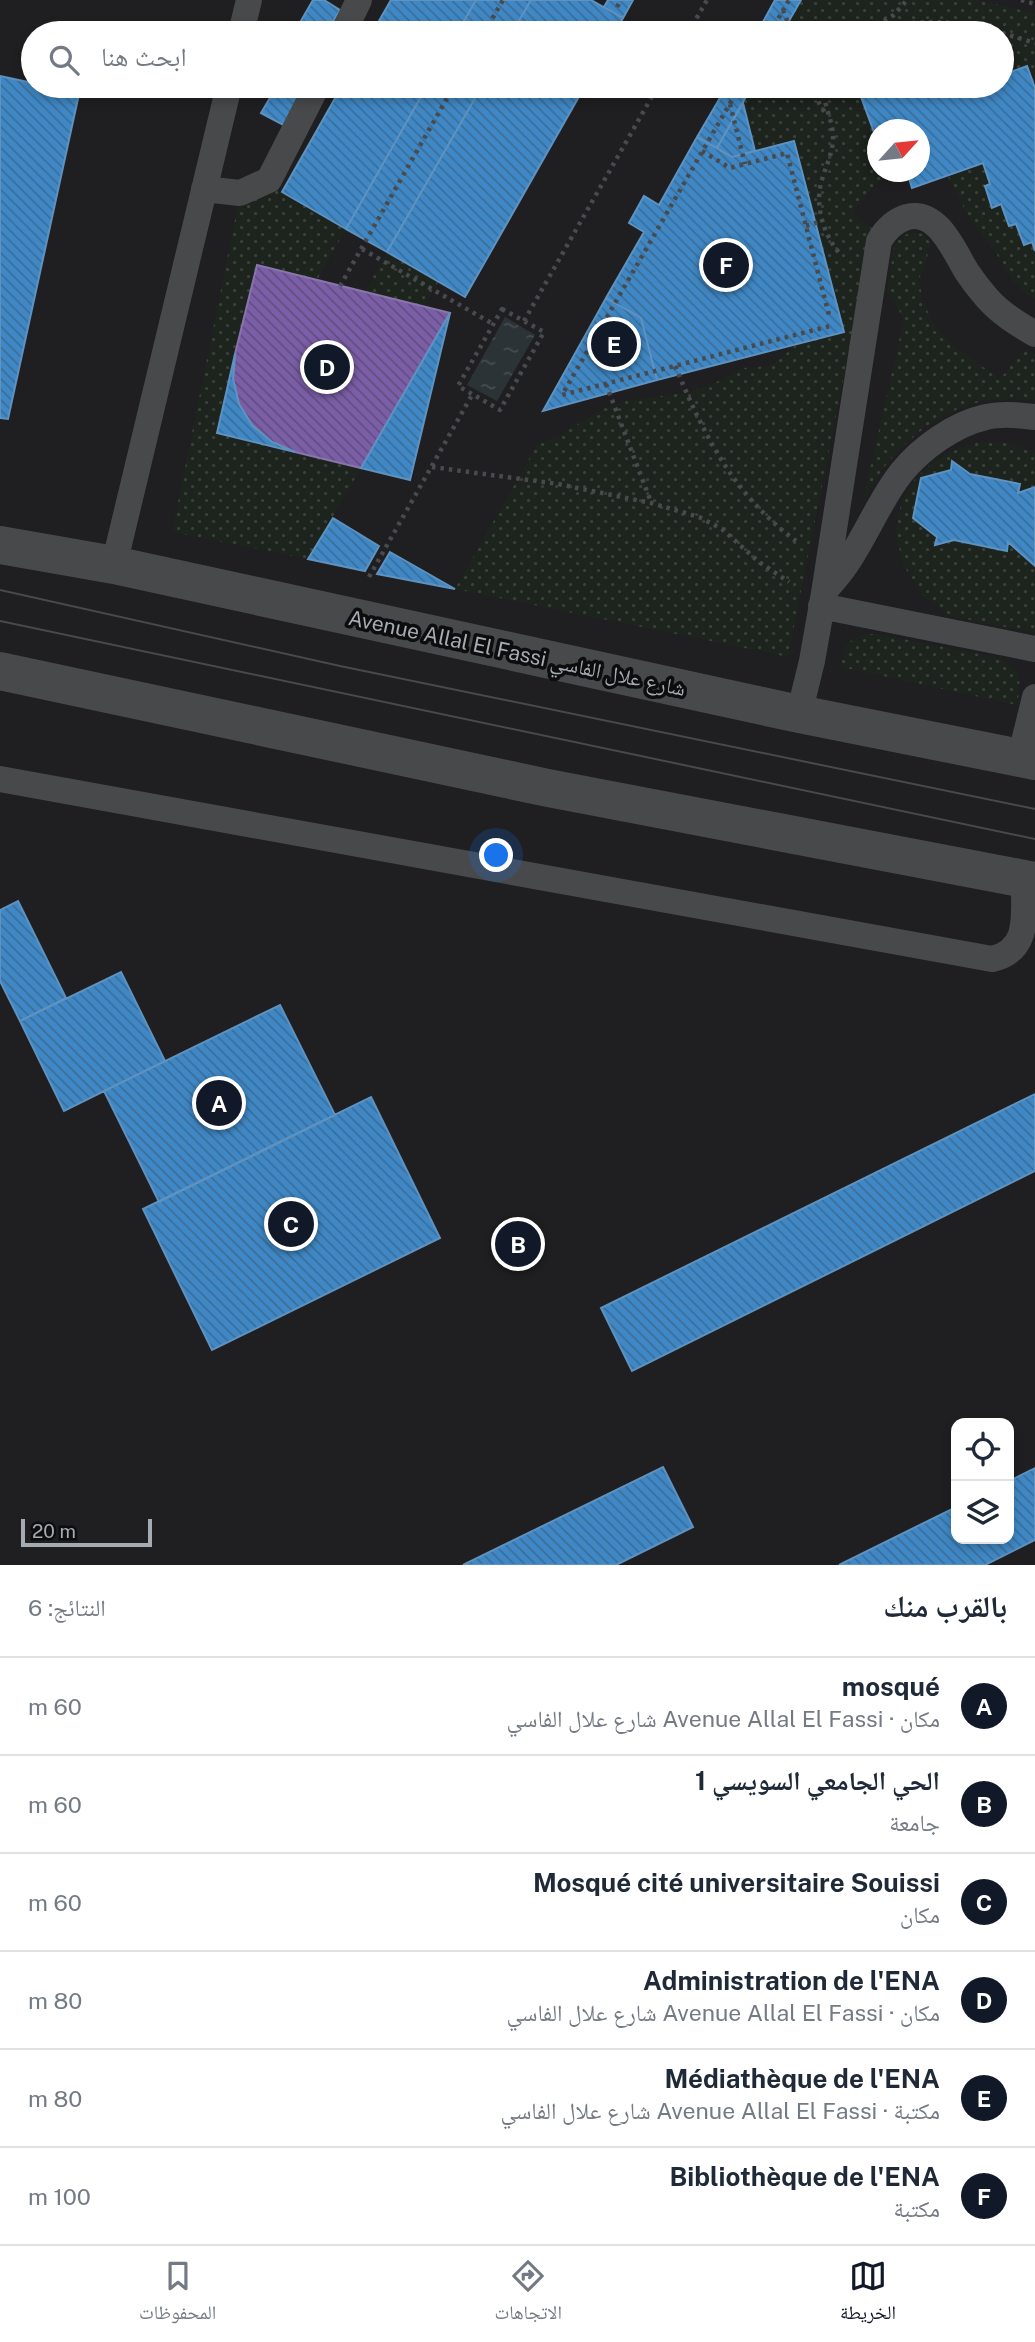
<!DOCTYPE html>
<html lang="ar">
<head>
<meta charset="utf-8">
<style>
  :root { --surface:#fff; --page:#f6f6f7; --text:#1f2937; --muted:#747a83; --line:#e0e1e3; --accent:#111827 }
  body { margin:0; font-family:"Public Sans","Noto Naskh Arabic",sans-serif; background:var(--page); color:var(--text); direction:rtl }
  .controls { position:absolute; right:21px; bottom:21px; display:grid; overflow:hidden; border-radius:14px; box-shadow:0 4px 10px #0003 }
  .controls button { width:63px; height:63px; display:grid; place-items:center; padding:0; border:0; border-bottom:2px solid var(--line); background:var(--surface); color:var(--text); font:35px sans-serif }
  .compass { position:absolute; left:867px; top:119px; width:63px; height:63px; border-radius:50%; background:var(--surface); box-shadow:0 4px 10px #0003; rotate:63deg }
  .scale { position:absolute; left:21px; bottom:18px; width:131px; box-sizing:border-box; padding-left:7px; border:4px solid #a5abb3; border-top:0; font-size:19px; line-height:24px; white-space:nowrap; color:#a5abb3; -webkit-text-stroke:5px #0d0d0e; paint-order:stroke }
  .you { position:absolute; left:497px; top:856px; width:24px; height:24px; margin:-18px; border:5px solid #fff; border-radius:50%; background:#1a73e8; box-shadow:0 0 0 10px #1a73e833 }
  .badge { display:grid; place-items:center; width:46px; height:46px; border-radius:50%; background:var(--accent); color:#fff; font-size:23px; font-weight:700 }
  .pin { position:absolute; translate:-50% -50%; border:4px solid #fff; box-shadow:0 2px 7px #0006 }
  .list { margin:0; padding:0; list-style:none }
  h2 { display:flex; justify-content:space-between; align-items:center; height:91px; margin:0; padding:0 28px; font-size:30px }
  h2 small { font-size:23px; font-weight:400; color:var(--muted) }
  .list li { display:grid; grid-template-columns:46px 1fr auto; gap:21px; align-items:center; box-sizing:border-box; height:98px; padding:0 28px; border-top:2px solid var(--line) }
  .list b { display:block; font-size:26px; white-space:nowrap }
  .list p { margin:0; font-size:23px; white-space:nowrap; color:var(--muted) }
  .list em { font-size:23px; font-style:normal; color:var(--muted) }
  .icon { flex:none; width:38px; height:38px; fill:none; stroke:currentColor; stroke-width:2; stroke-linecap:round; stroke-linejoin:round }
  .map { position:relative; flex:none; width:1035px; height:1565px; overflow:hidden; direction:ltr }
  .search { position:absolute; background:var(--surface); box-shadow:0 4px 10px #0003; left:21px; right:21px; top:21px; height:77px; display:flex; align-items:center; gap:18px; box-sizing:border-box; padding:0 24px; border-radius:38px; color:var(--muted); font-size:26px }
  .sheet { height:679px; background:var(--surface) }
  nav { display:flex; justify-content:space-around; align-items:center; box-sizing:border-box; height:98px; border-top:2px solid var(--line); background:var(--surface); font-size:19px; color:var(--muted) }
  nav a { display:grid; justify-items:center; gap:4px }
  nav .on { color:var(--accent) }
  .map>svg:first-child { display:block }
</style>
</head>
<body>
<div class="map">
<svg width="1035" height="1565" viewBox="0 0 1035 1565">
  <defs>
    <pattern id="grass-dots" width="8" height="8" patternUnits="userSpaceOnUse" patternTransform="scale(1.75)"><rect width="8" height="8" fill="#1d231d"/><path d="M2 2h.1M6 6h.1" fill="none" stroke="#3b403b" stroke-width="1.8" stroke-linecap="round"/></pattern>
    <pattern id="water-ripples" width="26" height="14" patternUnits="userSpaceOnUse" patternTransform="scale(1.75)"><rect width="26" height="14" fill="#2b3337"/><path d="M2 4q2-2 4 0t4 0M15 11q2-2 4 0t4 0" fill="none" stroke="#474e52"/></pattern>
    <pattern id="offices-back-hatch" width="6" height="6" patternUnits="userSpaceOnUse" patternTransform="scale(1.75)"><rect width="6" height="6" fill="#7b5ea7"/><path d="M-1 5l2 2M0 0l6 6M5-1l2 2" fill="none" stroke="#614f7f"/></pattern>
    <pattern id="schools-back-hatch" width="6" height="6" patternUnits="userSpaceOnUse" patternTransform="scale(1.75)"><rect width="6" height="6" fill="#3f88c5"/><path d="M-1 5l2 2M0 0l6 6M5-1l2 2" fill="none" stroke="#3b6e9a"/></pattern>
  </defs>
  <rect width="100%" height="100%" fill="#121213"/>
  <!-- built -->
  <path fill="#1f1f21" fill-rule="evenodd" d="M0,0h1035v1565h-1035zM33,33h969v53h-969zM878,130h42v42h-42zM956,1423h53v116h-53z"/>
  <!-- grass -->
  <path fill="url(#grass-dots)" d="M801,0h176l58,13v75l-30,-14 -3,-8v-33h-220z
    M752,86h106l19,57 1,29h18l-22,14 -22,27 21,16 -85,428 -333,-68 82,-144 21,-9 47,-28 20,-7 65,-9 21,-7 32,-17 26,-2 11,-7 16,-14 48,-13 -50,-191 -39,10 -12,-48z
    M983,163l7,21 -5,3 7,20 9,-3 8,21 7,-1 7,21 9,-3 3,9v48l-10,-6 -14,-14 -15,-26 -27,-35 -22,-43z
    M276,190l70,39 -29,51 -82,74 -18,78 144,36 -53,91 -136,-27 66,-327z
    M914,233l8,1 9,9 -6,21 -6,15 4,23 12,24 17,19 48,34 25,-31 10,7v46c-60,-9 -104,14 -144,58 -11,12 -19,28 -28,41l41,-181 -17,-29 7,-43 4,-7 9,-6z
    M387,252l51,30 -13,24 -60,-14z
    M979,442h24l32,10v35l-17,6 2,-9 -50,-10 -18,-13 -2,9 -29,8 -8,40 24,19 -1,7 18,-4 52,11 2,-9 27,24v67l-84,-17 -27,-19 -20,-31 -9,-33 7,-34 13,-20 19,-18 26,-13z
    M865,634h12l122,24c24,11 22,24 18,47l-176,-38c3,-20 4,-26 24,-33z"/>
  <!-- water -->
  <path fill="url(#water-ripples)" d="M505,317l30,18 -38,66 -30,-16z"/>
  <!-- offices -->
  <path fill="url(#offices-back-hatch)" stroke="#8875ab" stroke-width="2" d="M257,265l193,48 -89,155 -66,-16 -23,-10 -20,-17 -13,-21 -6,-25 2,-25z"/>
  <!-- schools -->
  <path fill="url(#schools-back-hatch)" stroke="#5e92c0" stroke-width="2" d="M313,0h11l16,10 -14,23h-32z
    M391,0h85l-19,33h-85z
    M476,0h55l-19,33h-55z
    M531,0h60l32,18 -9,15h-102z
    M608,0h25l-10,18 -19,-11z
    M775,0h26l-19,33h-25z
    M1002,66l3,8 22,-8 8,22v163l-3,-9 -8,3 -8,-21 -7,2 -8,-22 -9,4 -7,-22 5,-2 -7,-21 -71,25 -5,-16h13v-42h-42v13l-21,-57h145z
    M0,76l33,7v3h10l36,8 -71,325 -8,-1z
    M277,86h34l-24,41 -26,-14z
    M342,86h85l-81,143 -64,-37z
    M427,86h55l-95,166 -41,-23z
    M482,86h103l-120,211 -78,-45z
    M727,86h25l-35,62 -20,-11z
    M743,103l12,48 -23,6 -15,-9z
    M697,137l35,20 62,-16 50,191 -187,48 -16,-62 -35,-20 38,-66 -15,-9 15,-27 15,9z
    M606,298l35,20 16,62 -114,31z
    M450,313l-40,167 -49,-12z
    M235,354l-2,25 6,25 13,21 20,17 23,10 -78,-19z
    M952,461l18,13 50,10 -2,9 17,-6v79l-27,-24 -1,9 -53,-11 -19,5 2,-8 -24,-19 8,-40 30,-8z
    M333,518l46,28 -14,25 -57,-12z
    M390,552l65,37 -78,-15z
    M18,901l48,97 -46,23 -20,-40v-71z
    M121,972l44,89 -101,50 -44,-90z
    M280,1005l55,110 -176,87 -55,-111z
    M1035,1094v77l-403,200 -31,-63z
    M371,1097l69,141 -228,112 -69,-141z
    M663,1467l30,60 -77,38h-153z
    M1035,1468v72l-50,25h-146l117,-58v32h53v-58z"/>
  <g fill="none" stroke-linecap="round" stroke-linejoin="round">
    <!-- path -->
    <path stroke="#484a4d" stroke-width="4.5" stroke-dasharray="3.5 5" stroke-linecap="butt" d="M1021,0l14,4
      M617,7l4,-7
      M783,10l9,23
      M869,29l25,-14 13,-15
      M484,33l19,-33
      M688,33l19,-33
      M770,33l19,-33
      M862,33c46,-14 94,-15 139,0
      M1002,33l33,10
      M740,86l-178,309 268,-69
      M811,86l10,21 6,8
      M824,86c-2,18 10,35 9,54 -1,15 -8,28 -12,43 -6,25 3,53 20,72
      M730,104l15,60
      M702,151l28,17 57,-15 42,162
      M806,226l16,-5
      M362,249l131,75
      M340,286l114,-200
      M502,309l42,23 -44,78 -42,-24z
      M524,321l134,-235
      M675,366c30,71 58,128 121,175
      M606,384l45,118
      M432,467l126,17 93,19 48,14 23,12 37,33 30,20
      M369,577l103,-182"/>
    <!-- service -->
    <path stroke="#47494b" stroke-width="26" d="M241,33l8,-33
      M343,33l16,-33
      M204,189l36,4 29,-13 48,-94
      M114,565l115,-479
      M825,591c6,-8 14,-16 20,-25 21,-30 34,-65 56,-93 21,-26 54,-49 85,-56 16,-4 34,-2 49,0
      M821,606l214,43
      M799,714l13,-53 12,-68 55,-352c7,-12 15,-20 28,-24 31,-8 47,34 60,55 6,9 13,18 20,26 13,15 31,26 48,36
      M1020,758l15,-61
      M0,779l992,180c40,-9 31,-47 32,-80"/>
    <!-- tertiary -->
    <path stroke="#47494b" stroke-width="38" d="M0,545l114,20 685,149 236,47
      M0,671l548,117 487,93"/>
    <!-- tram -->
    <path stroke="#48494b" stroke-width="2" d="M0,590l340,76 695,143
      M0,621l1035,218"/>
  </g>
  <g text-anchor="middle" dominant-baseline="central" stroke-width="7" stroke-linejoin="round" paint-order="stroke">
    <!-- street labels -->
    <g font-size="21" fill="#a5abb3" stroke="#0d0d0e">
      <text transform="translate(517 653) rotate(12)">Avenue Allal El Fassi شارع علال الفاسي</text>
    </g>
  </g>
</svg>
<div class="controls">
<button><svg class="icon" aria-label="locate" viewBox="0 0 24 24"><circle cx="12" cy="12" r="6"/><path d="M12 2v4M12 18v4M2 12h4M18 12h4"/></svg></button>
<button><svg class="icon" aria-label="layers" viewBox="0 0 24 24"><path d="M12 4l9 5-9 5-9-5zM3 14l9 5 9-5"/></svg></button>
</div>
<svg class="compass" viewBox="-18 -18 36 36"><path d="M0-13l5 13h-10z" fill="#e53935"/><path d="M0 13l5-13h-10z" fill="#747a83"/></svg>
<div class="scale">20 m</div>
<div class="you"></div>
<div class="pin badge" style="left:219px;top:1103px">A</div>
<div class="pin badge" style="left:518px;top:1244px">B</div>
<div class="pin badge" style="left:291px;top:1224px">C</div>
<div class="pin badge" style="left:327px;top:367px">D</div>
<div class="pin badge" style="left:614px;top:344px">E</div>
<div class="pin badge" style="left:726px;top:265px">F</div>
<div class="search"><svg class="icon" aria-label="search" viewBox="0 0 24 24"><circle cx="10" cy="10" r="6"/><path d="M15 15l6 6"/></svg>ابحث هنا</div>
</div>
<section class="sheet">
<h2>بالقرب منك<small>النتائج: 6</small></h2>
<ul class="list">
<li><span class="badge">A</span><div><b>mosqué</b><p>مكان · Avenue Allal El Fassi شارع علال الفاسي</p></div><em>60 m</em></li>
<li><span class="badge">B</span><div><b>الحي الجامعي السويسي 1</b><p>جامعة</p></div><em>60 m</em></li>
<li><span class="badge">C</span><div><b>Mosqué cité universitaire Souissi</b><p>مكان</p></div><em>60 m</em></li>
<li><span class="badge">D</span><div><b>Administration de l'ENA</b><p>مكان · Avenue Allal El Fassi شارع علال الفاسي</p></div><em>80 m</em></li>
<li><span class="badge">E</span><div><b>Médiathèque de l'ENA</b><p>مكتبة · Avenue Allal El Fassi شارع علال الفاسي</p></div><em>80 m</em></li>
<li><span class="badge">F</span><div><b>Bibliothèque de l'ENA</b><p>مكتبة</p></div><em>100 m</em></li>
</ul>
</section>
<nav>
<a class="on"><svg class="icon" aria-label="map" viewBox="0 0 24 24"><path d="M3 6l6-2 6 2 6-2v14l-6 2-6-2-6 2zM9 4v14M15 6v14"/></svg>الخريطة</a>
<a><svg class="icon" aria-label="directions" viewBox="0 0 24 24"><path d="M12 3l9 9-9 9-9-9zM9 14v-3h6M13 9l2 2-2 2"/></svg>الاتجاهات</a>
<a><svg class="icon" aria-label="saved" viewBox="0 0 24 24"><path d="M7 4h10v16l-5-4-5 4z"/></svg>المحفوظات</a>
</nav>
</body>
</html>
